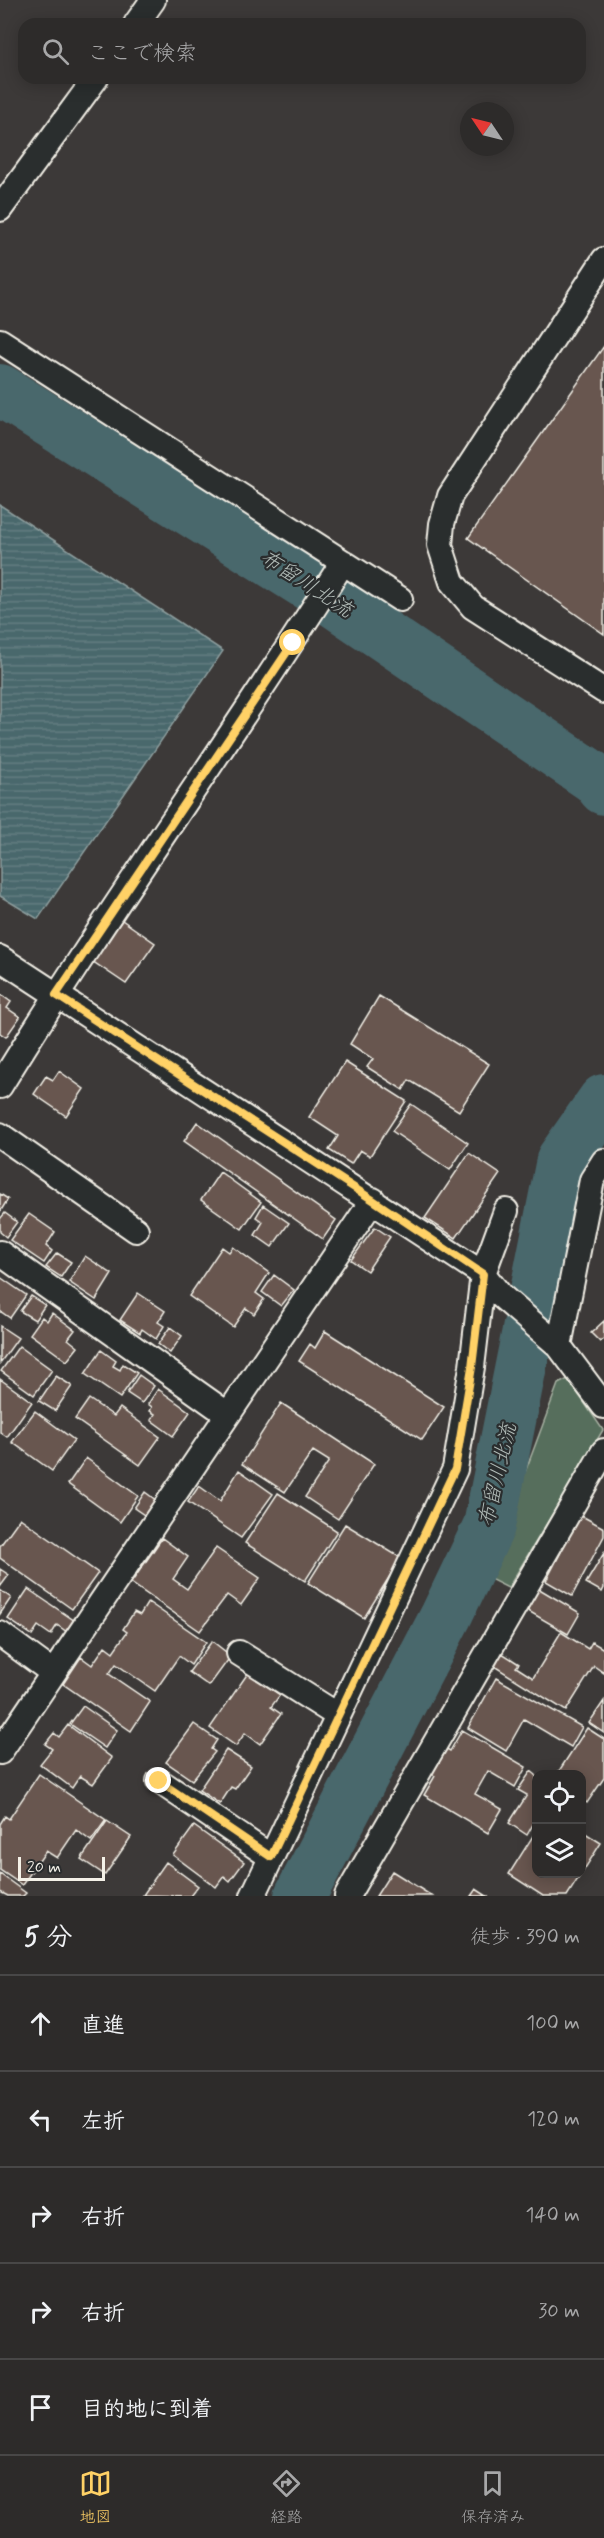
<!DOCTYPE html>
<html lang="ja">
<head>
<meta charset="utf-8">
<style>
  :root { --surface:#2d2b2a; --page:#353332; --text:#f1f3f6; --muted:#a7a7a8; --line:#484747; --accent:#ffd166 }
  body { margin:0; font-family:Mynerve,"Klee One",sans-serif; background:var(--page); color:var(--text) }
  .controls { position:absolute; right:18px; bottom:18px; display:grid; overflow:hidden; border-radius:12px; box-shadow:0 3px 15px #0003 }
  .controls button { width:54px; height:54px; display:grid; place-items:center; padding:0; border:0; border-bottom:2px solid var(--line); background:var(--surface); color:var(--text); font:30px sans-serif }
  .compass { position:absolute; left:460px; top:102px; width:54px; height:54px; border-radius:50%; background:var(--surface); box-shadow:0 3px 15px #0003; rotate:305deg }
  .scale { position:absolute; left:18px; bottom:15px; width:87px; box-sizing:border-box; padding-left:6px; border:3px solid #f4f1e8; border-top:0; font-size:16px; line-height:21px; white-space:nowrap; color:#f4f1e8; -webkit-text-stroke:4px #2a2d2e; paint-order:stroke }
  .stop { position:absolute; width:18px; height:18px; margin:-14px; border:4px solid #ffd166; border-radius:50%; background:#fff }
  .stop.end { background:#ffd166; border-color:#fff; box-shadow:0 2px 6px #0008 }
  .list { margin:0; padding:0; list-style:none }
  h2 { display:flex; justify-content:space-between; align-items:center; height:78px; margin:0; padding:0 24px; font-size:26px }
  h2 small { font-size:20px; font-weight:400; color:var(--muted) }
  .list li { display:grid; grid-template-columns:39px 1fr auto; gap:18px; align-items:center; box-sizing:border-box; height:96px; padding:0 24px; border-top:2px solid var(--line) }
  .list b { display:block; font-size:22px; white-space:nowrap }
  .list em { font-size:20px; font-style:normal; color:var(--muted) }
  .icon { flex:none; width:33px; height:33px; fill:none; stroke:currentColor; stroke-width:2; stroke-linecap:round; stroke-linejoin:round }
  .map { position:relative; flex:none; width:604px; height:1896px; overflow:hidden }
  .search { position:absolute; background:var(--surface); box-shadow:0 3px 15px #0003; left:18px; right:18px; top:18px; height:66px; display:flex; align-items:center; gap:15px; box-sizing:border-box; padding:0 21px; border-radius:18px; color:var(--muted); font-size:22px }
  .sheet { height:558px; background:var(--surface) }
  nav { display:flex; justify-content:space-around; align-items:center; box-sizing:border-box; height:84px; border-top:2px solid var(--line); background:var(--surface); font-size:16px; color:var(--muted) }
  nav a { display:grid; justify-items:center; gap:3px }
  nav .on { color:var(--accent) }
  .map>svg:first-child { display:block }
</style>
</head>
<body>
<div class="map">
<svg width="604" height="1896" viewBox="0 0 604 1896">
  <defs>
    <pattern id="water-rules" width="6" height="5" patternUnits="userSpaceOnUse" patternTransform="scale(1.5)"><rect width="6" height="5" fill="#49676c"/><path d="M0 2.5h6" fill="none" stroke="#647d81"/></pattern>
  </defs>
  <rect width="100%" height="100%" fill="#3c3938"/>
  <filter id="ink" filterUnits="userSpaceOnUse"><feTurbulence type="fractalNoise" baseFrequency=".0167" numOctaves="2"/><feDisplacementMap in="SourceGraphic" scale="12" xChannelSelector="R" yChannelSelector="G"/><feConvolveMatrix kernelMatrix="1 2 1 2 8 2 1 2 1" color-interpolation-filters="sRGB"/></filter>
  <g filter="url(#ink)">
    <!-- park -->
    <path fill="#576e5b" stroke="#a6b0a2" stroke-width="1.5" d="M568,1379l35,51 -95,158 -22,-11 72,-193z"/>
    <!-- water -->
    <path fill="url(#water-rules)" stroke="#8d9e9e" stroke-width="1.5" d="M0,505l223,146 -185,268 -38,-23z"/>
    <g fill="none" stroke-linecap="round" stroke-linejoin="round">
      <!-- river -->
      <path stroke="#49676c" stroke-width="52" d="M0,390l320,202 276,187 8,10
        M300,1896l146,-280 43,-90 73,-366 42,-60"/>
    </g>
    <!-- building -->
    <path fill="#675650" stroke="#f4f1e8" stroke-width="1.5" d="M604,346v288l-136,-96z
      M122,920l33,23 -29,41 -34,-23z
      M0,994l11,8 -4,6 13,9 -14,20 -6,-4z
      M379,996l110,68 -30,47 -50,-31 -6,10 -36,-23 6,-8 -23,-15z
      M345,1062l61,39 -36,55 -10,-6 -9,14 -22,-14 9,-14 -29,-19z
      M59,1071l25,18 -18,27 -32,-22 12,-18 7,4z
      M411,1104l57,39 -18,27 -58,-39z
      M197,1122l139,98 -13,19 -139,-98z
      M469,1153l31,21 -44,64 -31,-20z
      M220,1172l41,30 -19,27 -41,-29z
      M0,1194l8,5 -8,13z
      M263,1205l26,18 -17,24 -17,-12 8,-13 -7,-5z
      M5,1213l12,9 -11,15 -6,-5v-13z
      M29,1214l26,18 -9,14 6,5 -8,12 -34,-23z
      M375,1227l15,10 -23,34 -16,-11z
      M222,1247l7,5 4,-5 36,26 -13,20 8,6 -10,15 -8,-6 -13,19 -44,-31z
      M57,1253l14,9 -10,15 -15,-10z
      M85,1256l27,18 -16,26 -27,-18z
      M274,1275l20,15 -13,16 -19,-14z
      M0,1277l26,18 -16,23 -10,-7z
      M138,1293l27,18 -7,11 6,4 -8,13 -14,-10 -2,4 -20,-13z
      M31,1296l14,9 -10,15 -15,-9z
      M52,1313l23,17 -7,9 10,8 -11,14 -37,-27 12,-17 5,4z
      M604,1321v17l-4,4 -9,-9z
      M0,1326l18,12 -18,25z
      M170,1327l12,9 -12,17 -12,-9z
      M325,1331l119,76 -22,33 -123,-79 11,-17 5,4z
      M19,1346l33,24 -18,25 -33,-24z
      M101,1350l15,11 -3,5 7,4 3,-6 14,9 -17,25 -35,-24z
      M139,1375l15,11 -12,17 -15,-10z
      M56,1376l16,10 -17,25 -16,-10z
      M0,1379l32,23 -25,35 -7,-5z
      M158,1389l32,23 -17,24 -22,-16 4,-6 -5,-3 2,-4 -4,-3z
      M89,1399l25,17 6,-8 40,29 -20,28 -65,-46z
      M281,1403l93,61 -36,55 -33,-22 24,-36 -16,-10 -28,41 -43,-28z
      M35,1411l39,29 -22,31 -40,-29z
      M86,1458l52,38 -18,26 -52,-38z
      M239,1470l34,24 -32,44 -53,-36 11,-16 21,15z
      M145,1492l16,12 -11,15 -16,-11z
      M278,1493l59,38 -32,50 -60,-38z
      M580,1515l24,13v8l-32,60 -26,-15 15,-29 -5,-2z
      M20,1518l78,55 -26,36 -72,-51v-12z
      M345,1524l56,34 -37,60 -56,-35z
      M162,1538l26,19 -15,22 14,10 29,-41 44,30 -19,27 -14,-10 -27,36 -69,-48z
      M604,1553v35l-2,4 -16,-9z
      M0,1569l9,6 -9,12z
      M531,1584l49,29 -12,21 -50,-29z
      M28,1589l50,34 -8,11 -13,-9 -6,10 -13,-9 -6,9 -24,-16z
      M0,1590l11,8 -11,16z
      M148,1602l58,40 -15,23 -12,-9 -24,35 -39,-27 -7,10 41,28 -19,29 -68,-47 18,-27 11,8 13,-19 8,6 14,-20 -4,-3 11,-17 6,3z
      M561,1632l27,17 4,-7 12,7v24l-10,-7 -28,45 -72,-45 8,-13 17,11 -3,3 17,11z
      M212,1641l19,15 -22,30 -20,-14z
      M248,1673l32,22 -9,12 10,7 -21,30 -15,-11 -9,13 -26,-18z
      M496,1678l86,49 -11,20 -47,-28 -18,32 -38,-23z
      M604,1701v32l-15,-10z
      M83,1706l34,24 -12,18 -35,-24z
      M194,1724l23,16 -6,9 4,3 -23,28 -26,-18z
      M68,1725l44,33 -19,26 -13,-8 -8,12 -32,-24 12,-15 -7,-5 9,-11 5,4z
      M587,1728l17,11v39l-17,25 -5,-4v-25h-25z
      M462,1730l64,37 -11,20 -27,-16 -13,23 27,15 -14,24 -64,-38 11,-19 -4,-2 14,-26 5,3z
      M226,1750l25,16 -16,23 -4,-2 -11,17 -21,-14z
      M531,1771l5,4v44l-9,16 -18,-12 18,-28 -9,-5z
      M39,1774l67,46 -15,21 -15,-11 -19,28 -11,-7 -24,34 -22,-15v-46l5,-8 4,3z
      M107,1821l24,16 -26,38 -24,-16z
      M194,1826l50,36 -14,19 -6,-5 -8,11 -43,-32z
      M536,1831v43h45l-14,22h-24l-34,-22z
      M582,1831l19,12 -19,30z
      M166,1862l32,24 -8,10 -47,-1z
      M392,1871l40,25h-56z
      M0,1874l26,19 -3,3h-15l-8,-4z
      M476,1889l11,7h-16z"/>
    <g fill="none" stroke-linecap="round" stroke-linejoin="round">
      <defs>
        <path id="street" d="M136,24l17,-24
          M0,209l96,-131
          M604,260l-154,236 -8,28 -2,21 12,37 21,25 131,84
          M0,341l400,258
          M0,958l483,316 17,21 59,51 45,60
          M0,1086c109,-178 232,-347 343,-524
          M0,1135l136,95
          M0,1253l227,161
          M559,1346l33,-166 12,-19
          M0,1634l52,38
          M239,1653l98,62
          M0,1752l373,-552
          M159,1781l112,76
          M253,1896l202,-427 17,-102 11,-93 23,-63
          M347,1896l257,-445"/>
      </defs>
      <!-- street casing -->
      <use href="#street" stroke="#f4f1e8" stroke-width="28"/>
      <!-- street -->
      <use href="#street" stroke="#2a2d2e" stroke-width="24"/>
    </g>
  </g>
  <g fill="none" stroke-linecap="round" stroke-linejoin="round" filter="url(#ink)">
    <!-- route -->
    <path stroke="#ffd166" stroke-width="8" d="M159,1781l112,76 184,-388 17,-102 11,-93 -110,-74 -317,-205 237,-352"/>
  </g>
  <g text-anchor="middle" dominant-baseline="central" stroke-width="4.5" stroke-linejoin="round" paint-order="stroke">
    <!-- water labels -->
    <g font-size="21" font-style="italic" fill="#b0bab6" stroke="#2a2d2e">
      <text transform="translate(306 584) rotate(33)">布留川北流</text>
      <text transform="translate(498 1475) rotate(-77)">布留川北流</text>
    </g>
  </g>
</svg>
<div class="controls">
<button><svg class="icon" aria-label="locate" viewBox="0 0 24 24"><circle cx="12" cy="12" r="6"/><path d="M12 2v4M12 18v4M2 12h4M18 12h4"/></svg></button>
<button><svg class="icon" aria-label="layers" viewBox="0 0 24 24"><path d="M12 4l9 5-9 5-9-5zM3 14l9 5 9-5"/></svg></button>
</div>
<svg class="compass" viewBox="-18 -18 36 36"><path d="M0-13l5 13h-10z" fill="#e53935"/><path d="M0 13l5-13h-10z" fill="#a7a7a8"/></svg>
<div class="scale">20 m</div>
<div class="stop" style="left:293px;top:643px"></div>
<div class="stop end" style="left:159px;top:1781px"></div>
<div class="search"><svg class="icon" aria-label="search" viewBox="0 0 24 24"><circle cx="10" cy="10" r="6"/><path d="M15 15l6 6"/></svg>ここで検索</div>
</div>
<section class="sheet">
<h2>5 分<small>徒歩 · 390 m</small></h2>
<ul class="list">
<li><svg class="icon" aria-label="ahead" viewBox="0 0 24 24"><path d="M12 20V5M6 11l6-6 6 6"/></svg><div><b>直進</b></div><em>100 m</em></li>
<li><svg class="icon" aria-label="left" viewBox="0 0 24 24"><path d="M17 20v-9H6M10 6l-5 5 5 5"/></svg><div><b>左折</b></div><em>120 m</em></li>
<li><svg class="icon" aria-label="right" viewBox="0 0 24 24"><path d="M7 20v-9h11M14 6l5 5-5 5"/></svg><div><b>右折</b></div><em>140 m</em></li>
<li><svg class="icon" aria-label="right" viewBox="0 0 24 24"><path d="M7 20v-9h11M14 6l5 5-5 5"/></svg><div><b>右折</b></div><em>30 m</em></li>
<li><svg class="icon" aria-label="arrive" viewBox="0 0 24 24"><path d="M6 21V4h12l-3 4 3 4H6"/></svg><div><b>目的地に到着</b></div></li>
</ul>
</section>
<nav>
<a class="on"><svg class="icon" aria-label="map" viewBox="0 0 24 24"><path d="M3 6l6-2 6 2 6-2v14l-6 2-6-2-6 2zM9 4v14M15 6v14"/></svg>地図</a>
<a><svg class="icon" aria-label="directions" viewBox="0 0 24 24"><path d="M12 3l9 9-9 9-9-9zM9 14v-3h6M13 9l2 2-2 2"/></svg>経路</a>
<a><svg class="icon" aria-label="saved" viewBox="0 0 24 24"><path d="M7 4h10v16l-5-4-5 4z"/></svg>保存済み</a>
</nav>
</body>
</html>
